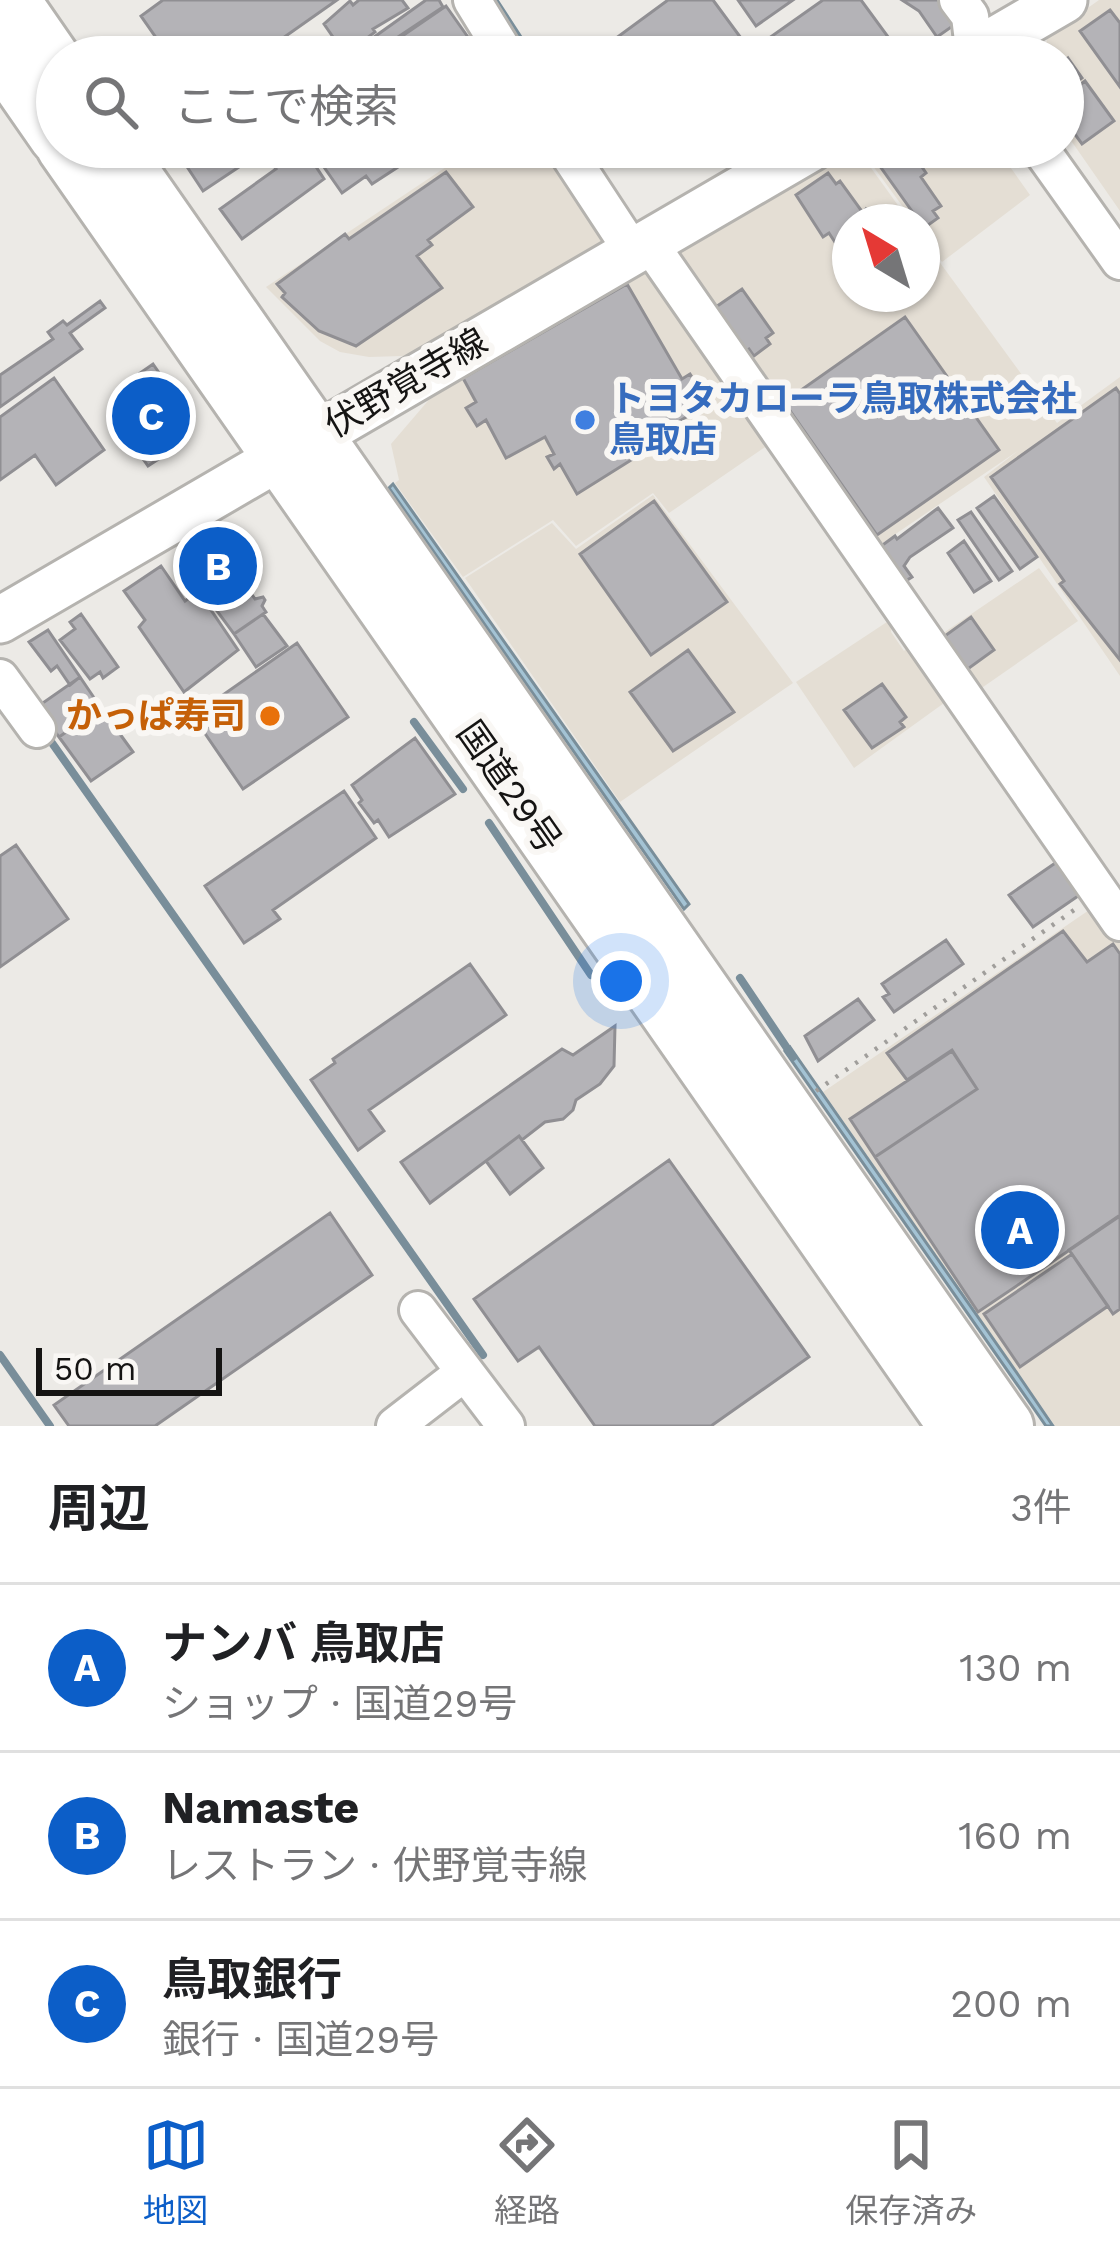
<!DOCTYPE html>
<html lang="ja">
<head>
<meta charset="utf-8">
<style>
  :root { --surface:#fff; --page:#f2f2f2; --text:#202124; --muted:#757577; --line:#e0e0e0; --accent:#0c5ec8 }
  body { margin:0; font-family:"Work Sans","Noto Sans JP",sans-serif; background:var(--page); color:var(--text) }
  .compass { position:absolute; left:832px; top:204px; width:108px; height:108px; border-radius:50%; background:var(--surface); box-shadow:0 3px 9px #0004; rotate:322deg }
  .scale { position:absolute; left:36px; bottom:30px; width:186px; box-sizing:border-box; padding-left:12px; border:6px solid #151413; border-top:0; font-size:33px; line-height:42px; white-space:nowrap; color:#151413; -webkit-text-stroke:9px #f9f7f4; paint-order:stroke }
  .you { position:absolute; left:621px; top:981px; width:42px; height:42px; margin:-30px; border:9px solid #fff; border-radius:50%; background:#1a73e8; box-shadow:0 0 0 18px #1a73e833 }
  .badge { display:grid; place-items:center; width:78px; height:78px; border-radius:50%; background:var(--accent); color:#fff; font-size:39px; font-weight:700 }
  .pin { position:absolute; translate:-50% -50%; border:6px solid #fff; box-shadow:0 3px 12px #0006 }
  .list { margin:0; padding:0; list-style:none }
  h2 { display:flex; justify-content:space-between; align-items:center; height:156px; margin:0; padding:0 48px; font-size:51px }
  h2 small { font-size:39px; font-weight:400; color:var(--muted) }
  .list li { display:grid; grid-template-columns:78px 1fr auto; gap:36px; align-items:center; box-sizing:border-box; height:168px; padding:0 48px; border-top:3px solid var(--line) }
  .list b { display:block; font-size:45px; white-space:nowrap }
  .list p { margin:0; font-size:39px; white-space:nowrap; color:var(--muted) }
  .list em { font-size:39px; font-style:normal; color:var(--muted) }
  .icon { flex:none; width:66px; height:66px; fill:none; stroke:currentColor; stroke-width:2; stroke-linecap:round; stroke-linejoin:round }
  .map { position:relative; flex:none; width:1120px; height:1426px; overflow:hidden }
  .search { position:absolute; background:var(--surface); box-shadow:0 3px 9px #0004; left:36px; right:36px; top:36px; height:132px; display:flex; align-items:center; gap:30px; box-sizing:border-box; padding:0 42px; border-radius:66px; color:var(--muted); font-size:45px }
  .sheet { height:660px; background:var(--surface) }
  nav { display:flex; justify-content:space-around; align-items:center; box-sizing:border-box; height:168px; border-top:3px solid var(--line); background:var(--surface); font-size:33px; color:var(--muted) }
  nav a { display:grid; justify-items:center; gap:6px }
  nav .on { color:var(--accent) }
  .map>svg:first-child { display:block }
</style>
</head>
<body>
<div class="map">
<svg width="1120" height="1426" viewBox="0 0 1120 1426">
  <rect width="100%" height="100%" fill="#eceae6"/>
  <!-- built -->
  <path fill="#e4ded4" d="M1099,0h21v211l-57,-82v-72h-25l8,-8 1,-12z
    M476,147h64l66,98 -189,109 -15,2 -33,1 -29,-5 -20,-11 -54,-54z
    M838,147h18l54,75h-60v72h72v-56l135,185 63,-46v299l-136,-199 35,-27 -144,98 -203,-301z
    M859,147h137l34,48 -88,67 -20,-28v-12h-8z
    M649,260l125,181 -105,72 -16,-20 -77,53 -23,-26 -90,57 -68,-94 4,-3 -8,-36 54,-63z
    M653,495l140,188 -173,119 -155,-224 87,-55 24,26z
    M1039,568l39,53 -105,73 -37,-56z
    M893,618l-2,14 13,19 8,-8 39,55 -97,70 -58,-86z
    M1095,906l25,36v484h-65l-232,-334z"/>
  <!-- water -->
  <path fill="#a4c3d4" stroke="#798e9a" stroke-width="3" d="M393,484l296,420 -5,5 -295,-421z
    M790,1047l229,329 34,50h-7l-261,-375z"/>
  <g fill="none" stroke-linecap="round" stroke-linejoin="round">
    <!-- stream -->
    <path stroke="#798e9a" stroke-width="8" d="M494,0l37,57
      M414,722l49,67
      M45,733l438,622
      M489,823l102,152
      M740,978l53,79
      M0,1355l50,71"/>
  </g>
  <!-- building -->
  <path fill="#b4b3b7" stroke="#908f93" stroke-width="3" d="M163,0h174l-81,57h-100l-5,-9 8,-6 -18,-26z
    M359,0h43l6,8 -35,21 2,3 -21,16 -4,-5 -8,7 -18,-26 26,-23 3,4z
    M426,0h13l4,7 -66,44 -7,-11z
    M668,0h45l42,57h-137l-10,-13z
    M738,0h55l-37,26z
    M823,0h38l36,49 -12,8h-113l-10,-14z
    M902,0h38l17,23 -20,14 -18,-26z
    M446,6l36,51h-103l-3,-3z
    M1110,10l10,13v64l-40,-56z
    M1068,58l14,20 -19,14v-30z
    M1085,81l29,40 -32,23 -19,-26v-20z
    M174,147h70l7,12 -48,32z
    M260,147h43l21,32 -82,60 -22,-30 56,-40z
    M310,147h95l-14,10 7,10 -26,17 -6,-8 -24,17z
    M897,147h5l7,10 4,-3 13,19 -5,4 20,29 -8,5 5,7 -14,10 -47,-66z
    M446,172l27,35 -45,33 4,5 -15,11 25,32 -86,58 -37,-15 -37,-34 3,-4 -8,-9 68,-50 4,5z
    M828,173l8,11 4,-3 23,32 3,-4 8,8 -5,5h-19v24l-10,4 -11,-17 -6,4 -27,-42z
    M627,284l55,95 8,-5 7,11 -8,6 11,18 -68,40 4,8 -59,37 -17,-30 -6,5 -7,-12 7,-3 -9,-17 -39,21 -20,-38 -9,6 -11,-18 10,-6 -13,-24z
    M742,289l31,44 -7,5 4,6 -16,12 -5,-7 -6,4 -30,-44z
    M100,301l5,7 -35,25 12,16 -82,58v-32l53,-36 -5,-7 15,-11 4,4z
    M905,317l94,133 -122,85 -93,-133z
    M153,364l31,45 -7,38 -29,19 -35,-50 8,-7 -5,-7 16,-11 5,8 5,-3 -12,-16z
    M54,378l50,72 -48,35 -21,-30 -35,25v-63z
    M1116,388l4,6v266l-60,-76 4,-3 -73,-104z
    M994,496l43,61 -17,12 -43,-61z
    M654,501l73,101 -76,53 -71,-101z
    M938,508l15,20 -43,29 -6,9 8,11 -11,7 -24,-35 18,-13 2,3z
    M971,512l41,59 -13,9 -41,-60z
    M964,541l27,40 -17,11 -26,-39z
    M216,550l30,45 4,-3 5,7 8,-2 2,3 -3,6 4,6 -32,22 -45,-61z
    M161,566l24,35 13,-10 40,59 -54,42 -45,-65 6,-7 -21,-29z
    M81,614l37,53 -15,11 -3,-6 -10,7 -30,-39 15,-11 -5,-7z
    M263,614l24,32 -31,21 -22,-33z
    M971,617l23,33 -29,21 -23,-33z
    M48,630l32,47 -10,8 -13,-19 -6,5 -22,-29z
    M297,643l51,74 -105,72 -50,-73z
    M688,650l46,62 -61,39 -43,-59z
    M80,677l21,31 -42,29 -22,-30z
    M882,684l24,33 -6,5 4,5 -32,21 -28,-38z
    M101,708l32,44 -42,29 -32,-44z
    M415,738l40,56 -66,43 -11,-17 -4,3 -15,-20 3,-3 -10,-15z
    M344,791l32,47 -103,72 7,9 -36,24 -39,-57z
    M16,845l52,74 -68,48v-111z
    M1064,857l17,37 -48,33 -24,-32z
    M1063,931l24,31 26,-18 7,10v262l-142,96 -103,-155 102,-68 -25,-39 -45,30 -20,-27z
    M946,940l17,24 -69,48 -11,-15 6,-3 -7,-10z
    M470,964l36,51 -137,95 15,21 -26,19 -47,-70 24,-17 -2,-4z
    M858,999l16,21 -56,41 -13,-25z
    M615,1026l-1,40 -14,18 -24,16 -3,10 -10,9 -18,3 -23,18 -3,-4 -89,67 -29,-41 161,-113 11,6z
    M952,1051l25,38 -102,68 -25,-38z
    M519,1136l24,32 -33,26 -24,-33z
    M669,1160l140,197 -98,69h-116l-56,-79 -21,14 -44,-62z
    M330,1213l42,62 -217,151h-86l-15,-21z
    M1120,1215v94l-7,5 -44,-64z
    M1072,1254l36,52 -88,61 -36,-53z"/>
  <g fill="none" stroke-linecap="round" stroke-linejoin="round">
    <defs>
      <path id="minor" d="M472,0l35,57
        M958,0l12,16 5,41
        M564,147l69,105
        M1039,147l81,114
        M649,243l471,679
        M0,678l37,51
        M418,1310l88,116
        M395,1426l70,-54"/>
      <path id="major" d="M966,57l98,-57
        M0,620l813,-473"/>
      <path id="highway" d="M12,0l45,65
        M0,55l57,82
        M64,147l892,1279
        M114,147l892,1279"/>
    </defs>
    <!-- minor casing -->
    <use href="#minor" stroke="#b5b3af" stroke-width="42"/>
    <!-- major casing -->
    <use href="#major" stroke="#b5b3af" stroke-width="51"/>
    <!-- highway casing -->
    <use href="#highway" stroke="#b5b3af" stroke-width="60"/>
    <!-- path -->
    <path stroke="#a09e9b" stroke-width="4.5" stroke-dasharray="3 9" stroke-linecap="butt" d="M816,1091l261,-183"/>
    <!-- minor -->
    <use href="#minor" stroke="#fff" stroke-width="36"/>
    <!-- major -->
    <use href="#major" stroke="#fff" stroke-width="45"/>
    <!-- highway -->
    <use href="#highway" stroke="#fff" stroke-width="54"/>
  </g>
  <!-- markers -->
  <circle fill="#3f7fe0" stroke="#f9f7f4" stroke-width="4.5" cx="585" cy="420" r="12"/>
  <circle fill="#e8710a" stroke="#f9f7f4" stroke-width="4.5" cx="270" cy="716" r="12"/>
  <g text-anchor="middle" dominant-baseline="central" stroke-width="12" stroke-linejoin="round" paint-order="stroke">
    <!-- street labels -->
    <g font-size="36" fill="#151413" stroke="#f9f7f4">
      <text transform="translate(406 383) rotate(-30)">伏野覚寺線</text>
      <text transform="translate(509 787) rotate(55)">国道29号</text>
    </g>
    <!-- shop labels -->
    <g font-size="36" font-weight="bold" fill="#366cbe" stroke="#f9f7f4" text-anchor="start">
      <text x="609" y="399">トヨタカローラ鳥取株式会社<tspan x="609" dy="41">鳥取店</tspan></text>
    </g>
    <!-- food labels -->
    <g font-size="36" font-weight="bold" fill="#c56008" stroke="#f9f7f4" text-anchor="end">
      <text x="246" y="716">かっぱ寿司</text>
    </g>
  </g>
</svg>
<svg class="compass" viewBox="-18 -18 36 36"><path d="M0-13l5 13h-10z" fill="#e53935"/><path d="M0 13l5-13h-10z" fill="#757577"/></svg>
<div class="scale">50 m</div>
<div class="you"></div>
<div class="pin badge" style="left:1020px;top:1230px">A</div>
<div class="pin badge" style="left:218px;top:566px">B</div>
<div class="pin badge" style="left:151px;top:416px">C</div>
<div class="search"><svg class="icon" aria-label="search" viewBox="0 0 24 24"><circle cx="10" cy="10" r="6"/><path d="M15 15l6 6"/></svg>ここで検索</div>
</div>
<section class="sheet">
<h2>周辺<small>3件</small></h2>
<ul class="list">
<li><span class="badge">A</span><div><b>ナンバ 鳥取店</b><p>ショップ · 国道29号</p></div><em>130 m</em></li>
<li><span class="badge">B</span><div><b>Namaste</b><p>レストラン · 伏野覚寺線</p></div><em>160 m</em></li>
<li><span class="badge">C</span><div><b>鳥取銀行</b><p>銀行 · 国道29号</p></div><em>200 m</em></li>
</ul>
</section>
<nav>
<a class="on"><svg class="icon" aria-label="map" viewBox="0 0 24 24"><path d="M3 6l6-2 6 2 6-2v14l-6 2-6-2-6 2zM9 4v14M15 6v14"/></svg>地図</a>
<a><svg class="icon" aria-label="directions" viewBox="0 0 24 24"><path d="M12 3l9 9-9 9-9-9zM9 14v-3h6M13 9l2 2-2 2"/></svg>経路</a>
<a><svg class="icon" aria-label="saved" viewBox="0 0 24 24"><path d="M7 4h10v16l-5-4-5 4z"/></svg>保存済み</a>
</nav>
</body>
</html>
